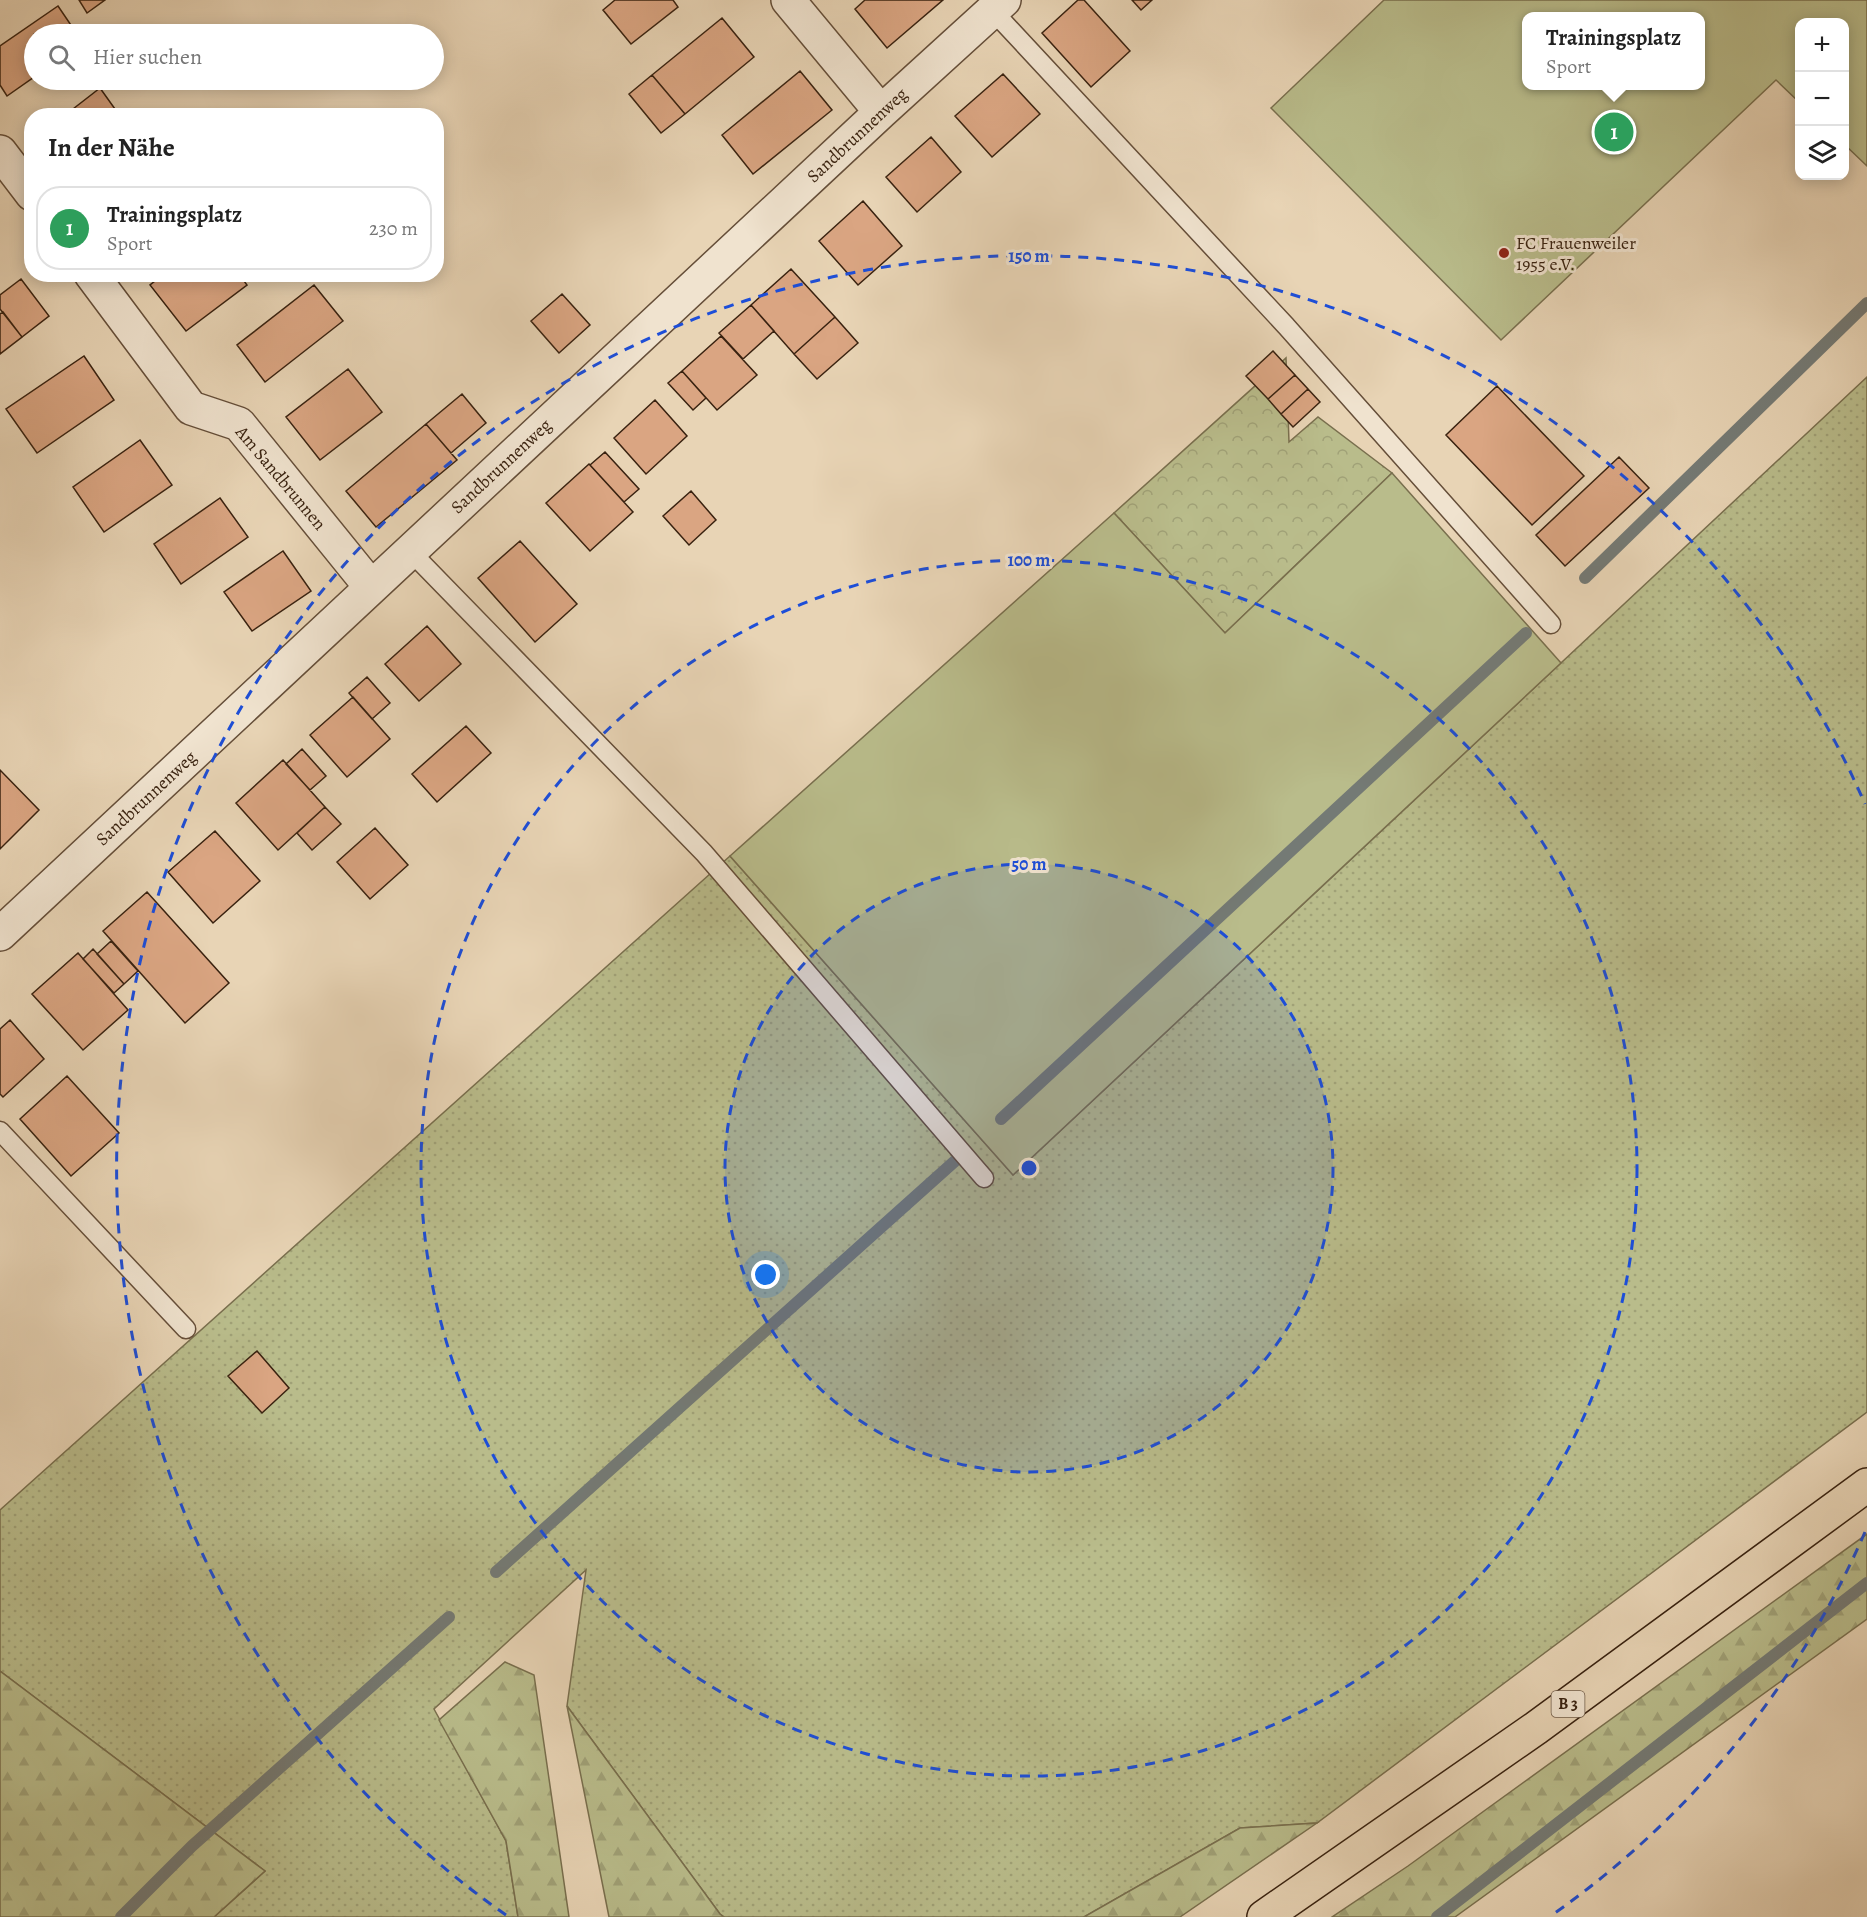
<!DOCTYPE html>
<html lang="de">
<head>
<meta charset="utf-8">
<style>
  :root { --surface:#fff; --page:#f2f2f2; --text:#222; --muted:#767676; --line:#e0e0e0; --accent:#0b8043 }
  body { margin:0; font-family:Alegreya,serif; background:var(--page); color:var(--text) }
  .controls { position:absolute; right:18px; top:18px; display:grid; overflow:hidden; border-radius:12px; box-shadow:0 3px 15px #0003 }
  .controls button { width:54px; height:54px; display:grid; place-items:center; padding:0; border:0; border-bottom:2px solid var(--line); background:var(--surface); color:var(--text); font:30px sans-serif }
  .you { position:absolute; left:766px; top:1275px; width:21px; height:21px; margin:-15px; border:4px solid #fff; border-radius:50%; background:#1a73e8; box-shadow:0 0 0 9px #1a73e833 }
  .badge { display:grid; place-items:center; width:39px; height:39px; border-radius:50%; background:var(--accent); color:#fff; font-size:20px; font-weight:700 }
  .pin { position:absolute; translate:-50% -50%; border:3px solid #fff; box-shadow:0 2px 6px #0006 }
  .popup { position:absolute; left:1522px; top:12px; width:183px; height:78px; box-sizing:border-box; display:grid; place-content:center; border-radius:12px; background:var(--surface); filter:drop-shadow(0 2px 4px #0005); font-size:20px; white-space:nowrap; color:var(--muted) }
  .popup b { font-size:22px; color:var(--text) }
  .popup::after { content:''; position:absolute; left:50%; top:100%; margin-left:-12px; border:12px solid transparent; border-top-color:var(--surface) }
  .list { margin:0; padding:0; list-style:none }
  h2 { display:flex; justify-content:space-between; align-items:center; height:78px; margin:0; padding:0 24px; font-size:26px }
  h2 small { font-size:20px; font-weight:400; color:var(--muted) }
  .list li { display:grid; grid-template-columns:39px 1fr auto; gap:18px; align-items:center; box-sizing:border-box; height:84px; margin:0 12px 12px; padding:0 12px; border:2px solid var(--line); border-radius:24px }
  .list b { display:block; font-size:22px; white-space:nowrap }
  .list p { margin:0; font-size:20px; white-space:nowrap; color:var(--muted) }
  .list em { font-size:20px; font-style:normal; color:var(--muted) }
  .icon { flex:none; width:33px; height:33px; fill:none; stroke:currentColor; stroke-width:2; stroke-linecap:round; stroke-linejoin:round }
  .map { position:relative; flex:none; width:1867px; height:1917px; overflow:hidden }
  .search { position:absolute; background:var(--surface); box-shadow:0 3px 15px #0003; left:24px; top:24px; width:420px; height:66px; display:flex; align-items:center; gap:15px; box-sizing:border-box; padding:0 21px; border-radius:33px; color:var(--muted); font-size:22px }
  .panel { position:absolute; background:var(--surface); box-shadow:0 3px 15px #0003; left:24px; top:108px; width:420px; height:174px; border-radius:24px }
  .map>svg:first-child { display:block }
</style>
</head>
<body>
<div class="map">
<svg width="1867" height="1917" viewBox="0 0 1867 1917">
  <defs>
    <pattern id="grass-dots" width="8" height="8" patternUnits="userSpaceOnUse" patternTransform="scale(1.5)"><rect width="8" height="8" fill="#b9bc8b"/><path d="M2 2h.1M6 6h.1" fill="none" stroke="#a0a177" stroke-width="1.8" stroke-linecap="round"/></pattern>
    <pattern id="forest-firs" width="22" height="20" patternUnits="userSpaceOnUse" patternTransform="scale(1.5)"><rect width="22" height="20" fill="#b9bc8b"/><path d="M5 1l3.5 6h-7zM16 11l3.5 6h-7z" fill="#a0a177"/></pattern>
    <pattern id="park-crowns" width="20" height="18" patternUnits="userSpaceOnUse" patternTransform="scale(1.5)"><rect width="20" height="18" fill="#b9bc8b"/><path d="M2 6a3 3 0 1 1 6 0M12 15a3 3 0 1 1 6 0" fill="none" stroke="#a0a177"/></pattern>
  </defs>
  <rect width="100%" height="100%" fill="#e8d4b5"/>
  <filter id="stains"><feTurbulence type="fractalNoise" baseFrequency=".00333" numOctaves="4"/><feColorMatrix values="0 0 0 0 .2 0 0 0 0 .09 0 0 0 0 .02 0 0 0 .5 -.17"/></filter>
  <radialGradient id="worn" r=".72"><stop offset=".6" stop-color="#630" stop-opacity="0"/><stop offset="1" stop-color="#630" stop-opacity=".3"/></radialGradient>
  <!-- grass -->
  <path fill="url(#grass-dots)" stroke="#796f4e" stroke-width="1.5" d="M1867,377v1035l-550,411 -77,5 -156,89h-360l-4,-3 -153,-208 19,-136 -152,139 72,132 12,76h-304l51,-46 -265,-200v-161l730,-654 283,319z"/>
  <!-- forest -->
  <path fill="url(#forest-firs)" stroke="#796f4e" stroke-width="1.5" d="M1867,1534v85l-412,298h-123l76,-51z
    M505,1662l29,13 35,242h-51l-12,-76 -67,-121z
    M0,1671l265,200 -51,46h-214z
    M567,1706l153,208 4,3h-115z
    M1317,1823l-137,94h-96l156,-89z"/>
  <!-- park -->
  <path fill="url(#park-crowns)" stroke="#796f4e" stroke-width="1.5" d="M1286,358l3,84 29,-25 74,56 -167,160 -111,-120z"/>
  <!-- garden -->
  <path fill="#b9bc8b" stroke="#796f4e" stroke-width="1.5" fill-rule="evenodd" d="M1384,0h483v166l-22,-21 -1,-123h-44l-1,80 -23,-22 -275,260 -230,-232zM1527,16h174v70h-174z
    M1392,473l169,190 -548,512 -283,-319 384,-343 111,120z"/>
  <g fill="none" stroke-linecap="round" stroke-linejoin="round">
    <!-- stream -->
    <path stroke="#747a75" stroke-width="12" d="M1585,578l282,-275
      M1001,1119l525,-486
      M496,1572l459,-411
      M121,1917l71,-71 257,-229
      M1437,1917l430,-334"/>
  </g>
  <!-- building -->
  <path fill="#daa582" stroke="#392210" stroke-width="1.5" d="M79,0h26l-18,13z
    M615,0h58l5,7 -47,37 -28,-34z
    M865,0h78l-56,48 -32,-39z
    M1078,0h6l46,51 -39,36 -49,-54z
    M1132,0h20l-11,10z
    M58,6l19,28h-43v43l-27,19 -7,-11v-39z
    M722,18l32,39 -69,57 -33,-39z
    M800,71l32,39 -79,64 -31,-39z
    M1003,74l37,40 -48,43 -37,-41z
    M652,75l33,39 -24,19 -32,-39z
    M100,88l20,28h-56z
    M931,137l30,35 -44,40 -31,-35z
    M863,201l39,45 -44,39 -39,-44z
    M791,269l44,48 -41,37 -43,-49z
    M164,274h75l8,11 -61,46 -36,-46z
    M21,279l28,37 -27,21 -22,-28v-14z
    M314,285l29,36 -78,61 -28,-37z
    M562,294l28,31 -31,28 -28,-32z
    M751,305l23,26 -31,28 -24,-26z
    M3,312l19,25 -22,17v-40z
    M835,317l23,26 -41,36 -23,-25z
    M721,336l36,39 -40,35 -35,-39z
    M1273,351l22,24 -27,24 -22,-23z
    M84,356l30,44 -77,53 -31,-44z
    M348,369l34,43 -62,48 -34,-43z
    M682,371l24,27 -13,12 -25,-27z
    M1295,375l13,14 -27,25 -13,-15z
    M1497,386l87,90 -52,49 -86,-90z
    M1308,389l12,13 -27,25 -12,-13z
    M462,394l24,29 -35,30 -25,-29z
    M655,400l32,36 -41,38 -32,-36z
    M426,424l31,36 -81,67 -30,-36z
    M140,440l32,45 -68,47 -31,-45z
    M605,452l34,37 -15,13 -34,-37z
    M1619,457l30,31 -84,78 -29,-31z
    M589,464l44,48 -43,39 -44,-48z
    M691,491l25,29 -27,25 -26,-29z
    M220,498l28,39 -67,47 -27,-40z
    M520,541l57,63 -42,38 -57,-64z
    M283,551l28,40 -59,40 -28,-39z
    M427,626l34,38 -42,37 -34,-37z
    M367,677l23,26 -18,16 -23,-26z
    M353,697l37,42 -43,38 -37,-42z
    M466,726l25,27 -54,49 -25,-28z
    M302,749l24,27 -16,14 -24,-26z
    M283,760l42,47 -47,43 -42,-47z
    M0,770l39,40 -39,39z
    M325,807l16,17 -29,26 -15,-17z
    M375,828l33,37 -38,34 -33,-37z
    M215,831l45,50 -47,42 -45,-51z
    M147,892l82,91 -44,40 -82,-92z
    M111,941l27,30 -14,13 -27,-30z
    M93,949l31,35 -10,9 -31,-34z
    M78,953l50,57 -45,40 -51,-56z
    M10,1020l34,39 -41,38 -3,-3v-65z
    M67,1076l52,57 -48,43 -51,-57z
    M257,1351l32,37 -27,25 -34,-37z"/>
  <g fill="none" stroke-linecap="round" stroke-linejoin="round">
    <defs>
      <path id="service" d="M993,11l293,315 265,298
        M410,551l294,302 280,325
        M0,1131l186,198"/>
      <path id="minor" d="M788,0l93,112
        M0,152l32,42
        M91,274l100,134 48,16 132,163
        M0,934l881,-822 123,-112"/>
      <path id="primary" d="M1264,1917l272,-189 331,-243"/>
    </defs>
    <!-- service casing -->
    <use href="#service" stroke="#654e39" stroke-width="21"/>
    <!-- minor casing -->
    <use href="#minor" stroke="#654e39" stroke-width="36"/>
    <!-- primary casing -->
    <use href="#primary" stroke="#392210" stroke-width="36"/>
    <!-- service -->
    <use href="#service" stroke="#f0e3cf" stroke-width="18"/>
    <!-- minor -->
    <use href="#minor" stroke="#f0e3cf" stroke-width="33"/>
    <!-- primary -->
    <use href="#primary" stroke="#e8d4b5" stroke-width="33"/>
  </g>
  <!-- distance rings -->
  <circle cx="1029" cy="1168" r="304" fill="#1d4ed8" fill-opacity=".12"/>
  <g fill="none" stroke="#1d4ed8" stroke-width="3" stroke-dasharray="10 8">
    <circle cx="1029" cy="1168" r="304"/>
    <circle cx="1029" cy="1168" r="608"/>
    <path d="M1865 1532A912 912 0 0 1 1552 1915M506 1915A912 912 0 1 1 1865 804"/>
  </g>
  <!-- markers -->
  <circle fill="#8f2418" stroke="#f0e3cf" stroke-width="2" cx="1504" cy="253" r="6"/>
  <g text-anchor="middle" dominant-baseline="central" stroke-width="6" stroke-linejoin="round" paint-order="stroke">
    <!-- shield labels -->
    <rect fill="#f0e3cf" stroke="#705c49" stroke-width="1.5" x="1551.5" y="1691" width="33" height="26" rx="4.5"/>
    <g font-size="16" font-weight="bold" fill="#392210">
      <text x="1568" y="1704">B 3</text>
    </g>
    <!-- street labels -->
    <g font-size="18" fill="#392210" stroke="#f0e3cf">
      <text transform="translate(857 135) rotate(-43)">Sandbrunnenweg</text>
      <text transform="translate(501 466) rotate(-43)">Sandbrunnenweg</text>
      <text transform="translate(281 478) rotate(50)">Am Sandbrunnen</text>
      <text transform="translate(146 798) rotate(-43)">Sandbrunnenweg</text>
    </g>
    <!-- poi labels -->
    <g font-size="18" fill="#392210" stroke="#f0e3cf" text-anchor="start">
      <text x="1516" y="243">FC Frauenweiler<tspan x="1516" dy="21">1955 e.V.</tspan></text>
    </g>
  </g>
  <circle cx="1029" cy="1168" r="9" fill="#1d4ed8" stroke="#f0e3cf" stroke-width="3"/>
  <g font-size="18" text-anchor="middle" font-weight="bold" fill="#1d4ed8" stroke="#f0e3cf" stroke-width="6" stroke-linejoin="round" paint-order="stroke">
    <text x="1029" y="262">150 m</text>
    <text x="1029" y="566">100 m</text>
    <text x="1029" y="870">50 m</text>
  </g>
  <rect width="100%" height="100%" filter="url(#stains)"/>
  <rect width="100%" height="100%" fill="url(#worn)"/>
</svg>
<div class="controls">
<button>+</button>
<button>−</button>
<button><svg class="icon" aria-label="layers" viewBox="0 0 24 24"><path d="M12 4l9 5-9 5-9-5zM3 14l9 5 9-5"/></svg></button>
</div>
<div class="you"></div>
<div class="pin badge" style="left:1614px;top:132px;background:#2e9e5b">1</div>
<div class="popup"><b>Trainingsplatz</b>Sport</div>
<div class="search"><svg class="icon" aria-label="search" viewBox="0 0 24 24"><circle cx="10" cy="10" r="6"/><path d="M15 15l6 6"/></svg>Hier suchen</div>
<section class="panel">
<h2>In der Nähe<small></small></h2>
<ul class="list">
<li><span class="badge" style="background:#2e9e5b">1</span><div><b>Trainingsplatz</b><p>Sport</p></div><em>230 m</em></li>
</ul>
</section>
</div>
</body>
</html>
